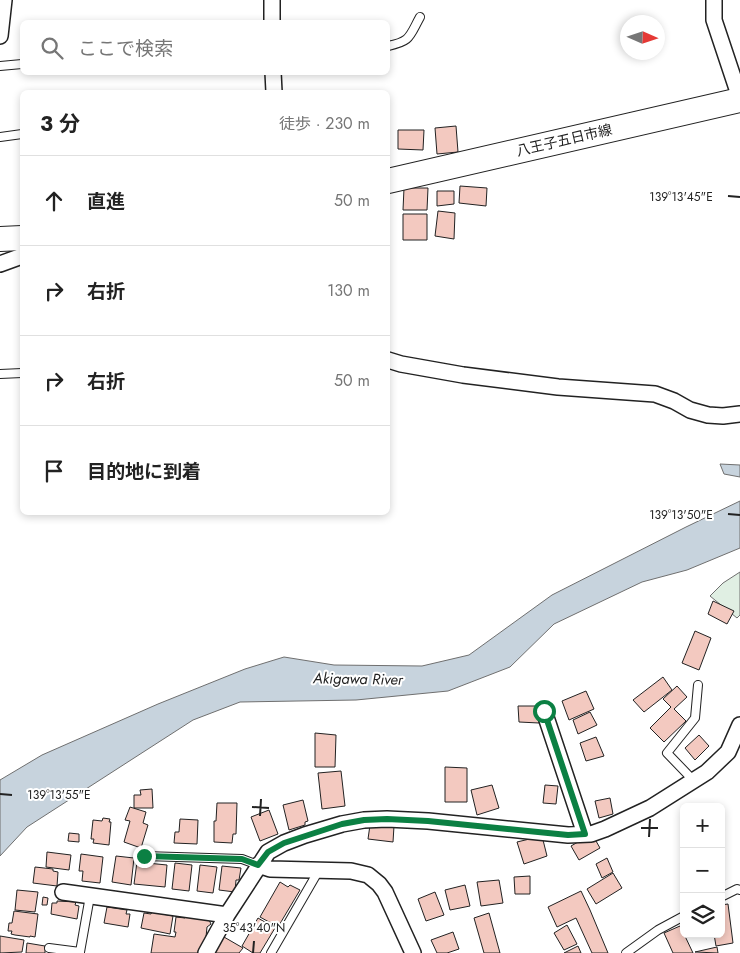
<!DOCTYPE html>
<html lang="ja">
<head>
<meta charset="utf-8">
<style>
  :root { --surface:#fff; --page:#f2f2f2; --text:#222; --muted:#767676; --line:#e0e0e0 }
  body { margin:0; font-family:Jost,"Noto Sans JP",sans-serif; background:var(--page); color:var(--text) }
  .controls { position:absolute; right:15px; bottom:15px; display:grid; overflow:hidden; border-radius:8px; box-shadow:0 2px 8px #0003 }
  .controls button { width:45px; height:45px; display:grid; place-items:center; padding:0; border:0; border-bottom:1px solid var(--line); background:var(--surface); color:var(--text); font:25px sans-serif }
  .compass { position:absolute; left:620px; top:15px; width:45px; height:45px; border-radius:50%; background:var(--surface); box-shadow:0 2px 8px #0003; rotate:93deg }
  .stop { position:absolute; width:15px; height:15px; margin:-11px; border:4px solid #0b8043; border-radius:50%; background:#fff }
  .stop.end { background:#0b8043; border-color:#fff; box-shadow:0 1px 5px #0008 }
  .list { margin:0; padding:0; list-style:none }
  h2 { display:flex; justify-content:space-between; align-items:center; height:65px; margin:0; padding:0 20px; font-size:21px }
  h2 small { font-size:16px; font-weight:400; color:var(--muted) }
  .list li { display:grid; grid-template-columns:32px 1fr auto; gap:15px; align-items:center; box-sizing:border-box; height:90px; padding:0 20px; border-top:1px solid var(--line) }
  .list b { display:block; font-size:19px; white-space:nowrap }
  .list em { font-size:16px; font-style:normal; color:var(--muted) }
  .icon { flex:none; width:28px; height:28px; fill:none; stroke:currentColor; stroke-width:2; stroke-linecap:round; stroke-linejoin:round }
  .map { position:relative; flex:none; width:740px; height:953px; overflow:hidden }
  .search { position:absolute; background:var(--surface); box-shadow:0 2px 8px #0003; left:20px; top:20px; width:370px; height:55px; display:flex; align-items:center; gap:12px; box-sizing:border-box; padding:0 18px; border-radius:8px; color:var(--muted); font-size:19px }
  .panel { position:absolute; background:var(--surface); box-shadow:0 2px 8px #0003; left:20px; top:90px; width:370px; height:425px; border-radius:8px }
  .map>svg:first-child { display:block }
</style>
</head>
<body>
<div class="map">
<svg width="740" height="953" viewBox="0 0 740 953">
  <rect width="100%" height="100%" fill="#fff"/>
  <!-- green -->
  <path fill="#e0efe3" stroke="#6f6f6f" d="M740,572v43l-3,3 -27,-22 13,-13z"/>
  <!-- water -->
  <path fill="#c7d3dd" stroke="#6f6f6f" d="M720,464l20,1v12l-16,-3z
    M740,501v47l-53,22 -45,12 -88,42 -44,43 -62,24 -92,9 -116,2 -47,18 -166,107 -27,29v-76l42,-25 116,-51 87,-35 39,-12 50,8 88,1 47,-11 83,-60 134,-68z"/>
  <!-- building -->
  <path fill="#f3c9c0" stroke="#222" d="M456,126l2,26 -21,2 -2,-26z
    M398,130h26l-1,20 -25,-1z
    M460,186l27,2 -1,18 -27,-3z
    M404,188h24l-1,22h-24z
    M437,191h17v13l-17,2z
    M438,211l17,2 -1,26 -19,-3z
    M403,214h24v26h-24z
    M713,601l21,10 -7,13 -19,-10z
    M695,631l16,7 -12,32 -17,-7z
    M663,677l9,13 -28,22 -11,-12z
    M677,686l10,11 -13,12 12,12 -22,21 -14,-14 21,-21 -8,-8z
    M586,691l8,18 -25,11 -7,-19z
    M518,706h22l-1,17 -20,-1z
    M590,712l7,13 -19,9 -5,-14z
    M315,733l21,2 -1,32h-20z
    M699,735l10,11 -14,14 -10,-12z
    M596,737l8,19 -18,5 -6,-18z
    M445,767l22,1v34h-22z
    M341,771l4,35 -23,3 -4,-36z
    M492,785l7,23 -22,7 -6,-25z
    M545,785l13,1 -2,18 -13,-1z
    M152,789l1,19h-19v-13h7l-1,-5z
    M610,798l3,16 -14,4 -4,-17z
    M303,800l5,21 -3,1v3l-16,5 -6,-25z
    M217,803h20l-1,31h-3l-1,9 -18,-1v-21h2z
    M130,807l16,5 -3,11 5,2 -7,23 -17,-6 6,-21 -5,-1z
    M269,810l9,24 -18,7 -9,-24z
    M103,818l7,1 -1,3h2l-2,23 -16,-2 1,-4h-3l2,-19 9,1z
    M180,819l18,1 -1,24 -23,-1 1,-11h4z
    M370,825l24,1 -1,16 -25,-3z
    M69,833l10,1v8l-11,-1z
    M592,834l8,14 -21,12 -8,-14z
    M542,836l5,20 -23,8 -7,-22z
    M47,852l24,3 -2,15 -23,-3z
    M81,854l22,3 -3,26 -18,-2 1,-10h-4z
    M116,856l18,2 -3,27 -19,-3z
    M607,858l6,14 -11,6 -6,-14z
    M137,862l30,3 -2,22 -31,-3z
    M175,863l17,2 -3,26 -17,-2z
    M200,865l17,2 -4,26 -16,-2z
    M222,866l19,2 -2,12h-3l-1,12 -16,-2z
    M35,867l18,2v2l5,1 -1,14 -24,-3z
    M613,873l9,15 -26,16 -9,-15z
    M530,876v18h-15l-1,-17z
    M499,880l4,23 -22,3 -4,-24z
    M280,882l8,5 2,-2 10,5 -22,37 -18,-10z
    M465,885l5,21 -20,4 -5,-20z
    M17,890l21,2 -3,20 -20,-2z
    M581,891l9,19 18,43h-16l-16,-35 -19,9 -9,-20z
    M435,892l9,23 -18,6 -8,-22z
    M43,897l5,1 -1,7h-5z
    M57,901l19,1 -1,3 4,1 -2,13 -26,-5 1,-11h5z
    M728,904l5,39 -17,3 -2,-12h7v-29z
    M107,907l20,3 -1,4h4l-2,13 -24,-4z
    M14,911l24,3 -3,23 -5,-1v1l-15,-2 -4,-1 1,-3h-4l1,-8h3z
    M152,912l21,4 -3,18 -29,-6 3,-15 7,1z
    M489,913l11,40h-16l-10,-35z
    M176,917l9,1v-1l24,3 2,4 -4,3 -1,10 -8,16h-47l3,-19 21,3 1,-5h-2z
    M258,918l17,10 -15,25h-7l-11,-7z
    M567,925l10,19 -13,6 -10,-17z
    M680,926l4,8 9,19h-20l-9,-20z
    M453,932l6,17 -12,4h-10l-6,-13z
    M0,936l24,4 -2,12 -22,1z
    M224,937l19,11 -4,5h-25z
    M27,943l18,3v7h-19z
    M578,946l3,7h-17z
    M717,947l1,6 -23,-1z"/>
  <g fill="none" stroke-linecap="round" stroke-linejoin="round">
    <defs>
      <path id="service" d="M388,46c23,-5 21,-9 32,-29
        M0,66l22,-2
        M0,137l22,-3
        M0,374l22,-1
        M694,781l-27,-28 28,-35 3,-33
        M144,856l98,3 16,6
        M721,897l16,-8 3,1
        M49,948l31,4 10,-56
        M271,953l48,-83
        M626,953l32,-23 26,-14"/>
      <path id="minor" d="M714,0v20l26,78
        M272,22v-22
        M0,36l4,-36
        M273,72l1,20
        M0,264l22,-8
        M388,360l13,4 62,11 95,12 97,7 19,7 16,9 18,5 15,1 17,-2
        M544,711l41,123
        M258,865l12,4 81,2 17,4 11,9 6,8 28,61
        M63,892l164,23
        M206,953l21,-38 41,-63 16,-9 21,-8 37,-11 22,-4 23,-1 41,2 140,14 23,-1 14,-5 45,-21 57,-36 21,-20 12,-27"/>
      <path id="primary" d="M388,181l352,-81
        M0,239l22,-1"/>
    </defs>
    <!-- service casing -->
    <use href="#service" stroke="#222" stroke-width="10"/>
    <!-- minor casing -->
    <use href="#minor" stroke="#222" stroke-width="18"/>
    <!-- primary casing -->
    <use href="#primary" stroke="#222" stroke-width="26"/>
    <!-- service -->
    <use href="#service" stroke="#fff" stroke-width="8"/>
    <!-- minor -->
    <use href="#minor" stroke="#fff" stroke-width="15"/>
    <!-- primary -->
    <use href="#primary" stroke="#fff" stroke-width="24"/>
  </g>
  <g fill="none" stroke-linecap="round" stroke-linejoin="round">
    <!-- route -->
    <path stroke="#0b8043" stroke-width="6" d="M144,856l98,3 16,6 10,-13 16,-9 58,-19 22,-4 23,-1 41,2 140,14 17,-1 -41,-123"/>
  </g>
  <!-- ticks -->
  <path fill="none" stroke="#222" stroke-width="2" d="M728,196l12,1M728,514l12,1M0,794l12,1M252,807l17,1M260,816l1,-17M641,828h17M649,837l1,-18M253,953l1,-12"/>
  <g text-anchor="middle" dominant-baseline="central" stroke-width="4" stroke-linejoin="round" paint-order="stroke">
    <!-- street labels -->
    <g font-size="14" fill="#222" stroke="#fff">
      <text transform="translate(564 140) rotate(-13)">八王子五日市線</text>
    </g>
    <!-- water labels -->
    <g font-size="15" font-style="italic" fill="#222" stroke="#fff">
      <text transform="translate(358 679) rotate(1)">Akigawa River</text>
    </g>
  </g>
  <g font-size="12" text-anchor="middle" fill="#222" stroke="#fff" stroke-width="4" stroke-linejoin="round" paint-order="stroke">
    <text x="681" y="201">139°13'45"E</text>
    <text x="681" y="519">139°13'50"E</text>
    <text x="59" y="799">139°13'55"E</text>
    <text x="254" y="932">35°43'40"N</text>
  </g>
</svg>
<div class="controls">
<button>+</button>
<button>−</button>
<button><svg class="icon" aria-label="layers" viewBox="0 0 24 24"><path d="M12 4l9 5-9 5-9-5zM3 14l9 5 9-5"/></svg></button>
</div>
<svg class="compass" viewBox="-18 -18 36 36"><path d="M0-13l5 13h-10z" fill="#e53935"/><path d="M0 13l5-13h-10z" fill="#767676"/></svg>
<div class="stop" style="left:544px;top:711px"></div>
<div class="stop end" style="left:144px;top:856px"></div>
<div class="search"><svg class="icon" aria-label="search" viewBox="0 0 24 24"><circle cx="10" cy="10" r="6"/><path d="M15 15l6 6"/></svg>ここで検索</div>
<section class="panel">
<h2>3 分<small>徒歩 · 230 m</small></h2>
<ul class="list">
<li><svg class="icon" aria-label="ahead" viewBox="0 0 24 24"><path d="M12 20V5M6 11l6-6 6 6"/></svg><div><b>直進</b></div><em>50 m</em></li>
<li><svg class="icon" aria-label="right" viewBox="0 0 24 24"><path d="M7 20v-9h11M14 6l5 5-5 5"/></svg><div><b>右折</b></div><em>130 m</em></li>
<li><svg class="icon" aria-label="right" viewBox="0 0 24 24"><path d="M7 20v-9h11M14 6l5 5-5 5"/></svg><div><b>右折</b></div><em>50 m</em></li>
<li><svg class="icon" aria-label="arrive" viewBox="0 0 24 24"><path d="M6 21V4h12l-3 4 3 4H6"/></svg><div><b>目的地に到着</b></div></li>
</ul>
</section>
</div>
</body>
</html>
